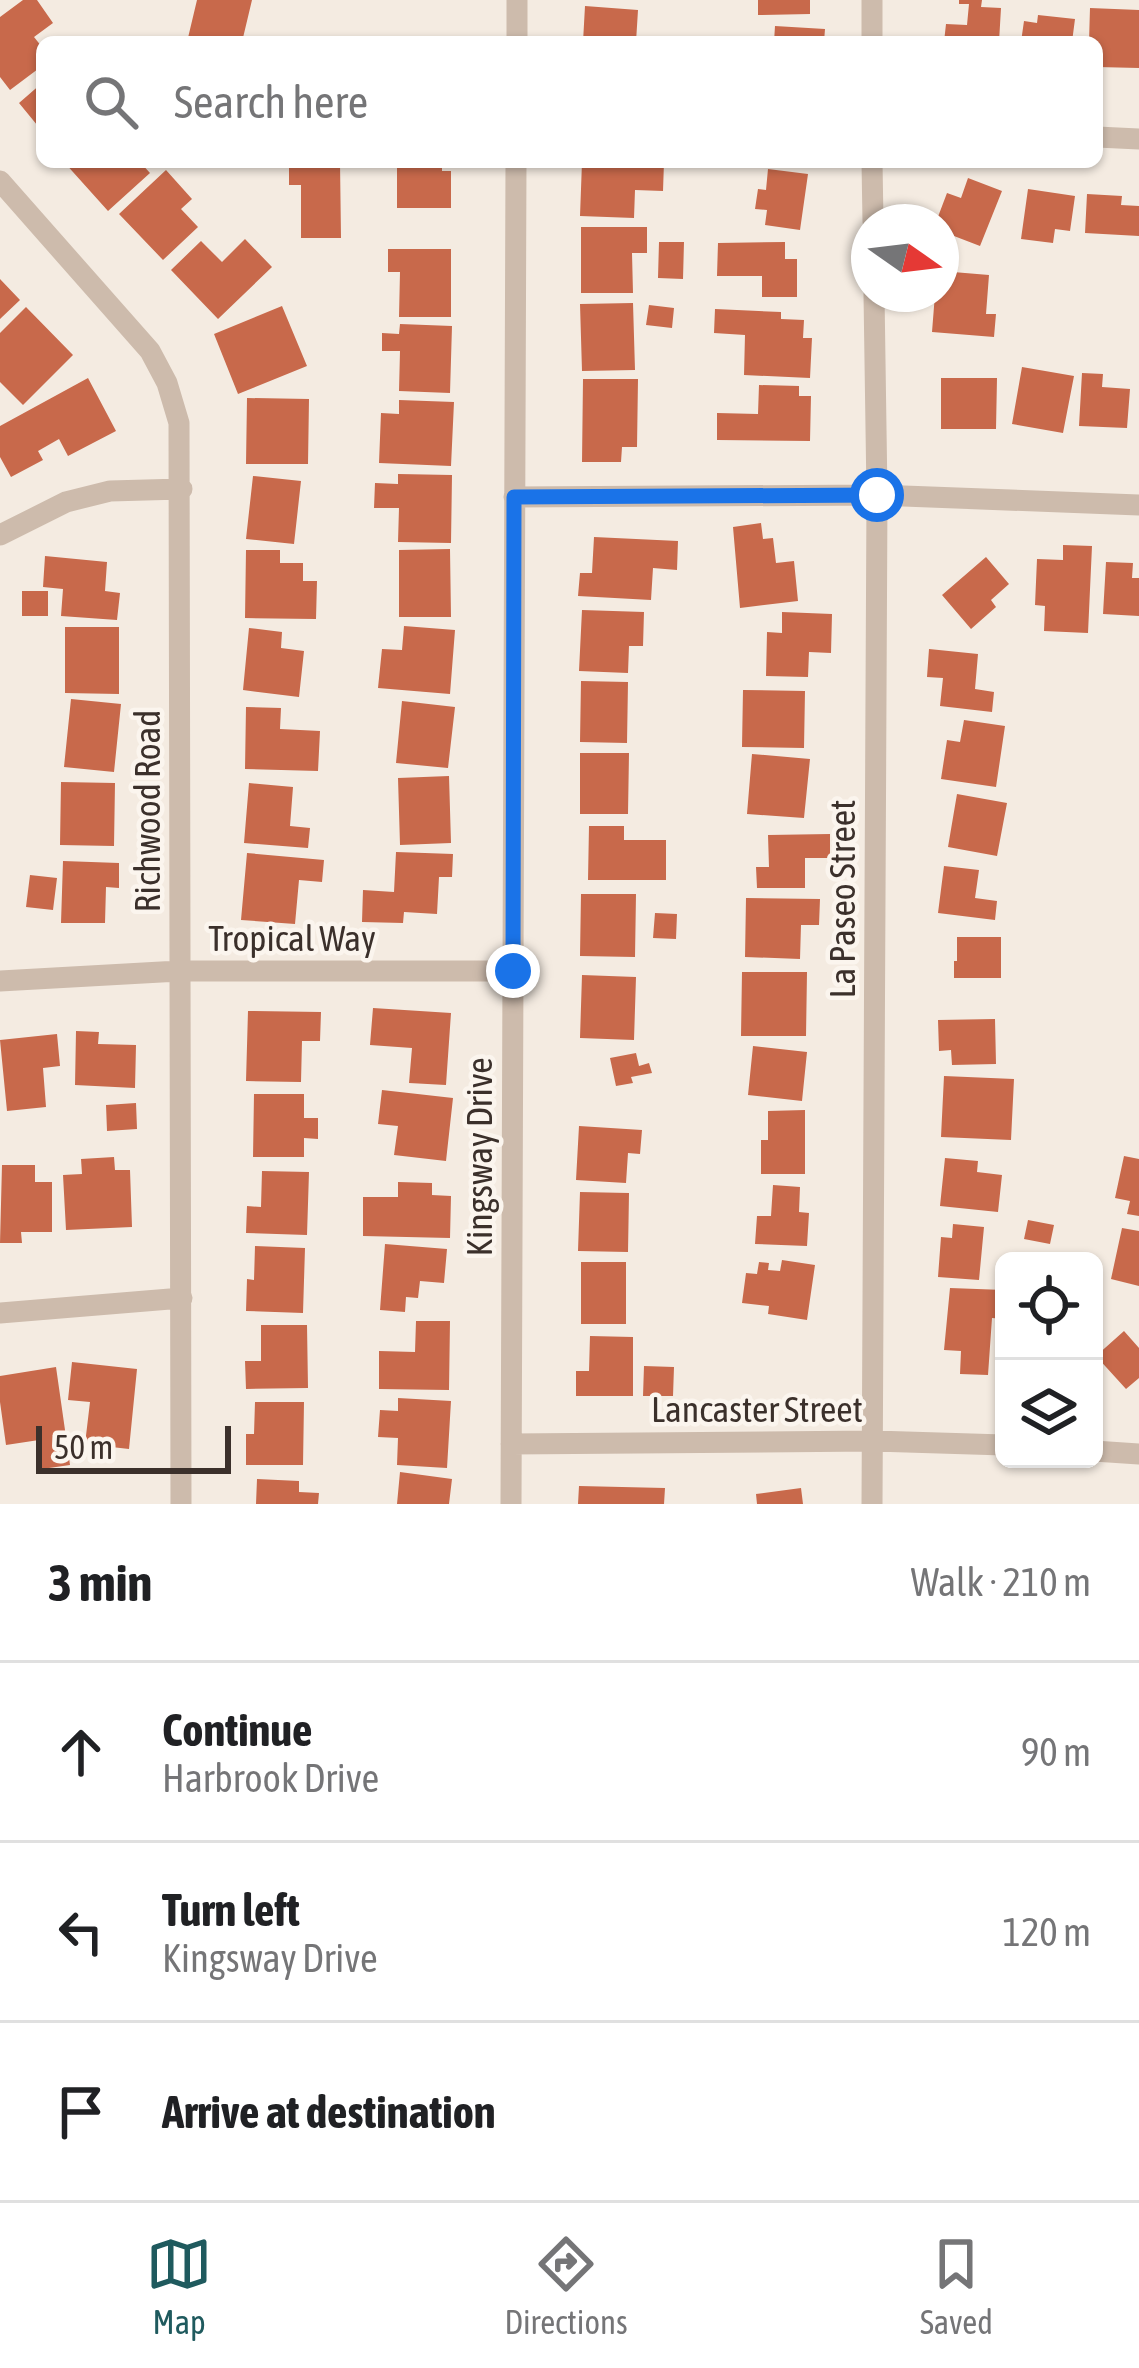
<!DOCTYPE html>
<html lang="en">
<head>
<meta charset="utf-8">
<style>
  :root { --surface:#fff; --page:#f2f2f2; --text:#202124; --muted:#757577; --line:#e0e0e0; --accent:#1f5a5e }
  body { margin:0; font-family:"Asap Condensed",sans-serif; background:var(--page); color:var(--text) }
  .controls { position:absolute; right:36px; bottom:36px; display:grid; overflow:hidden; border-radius:18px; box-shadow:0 3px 9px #0004 }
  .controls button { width:108px; height:108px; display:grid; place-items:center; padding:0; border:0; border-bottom:3px solid var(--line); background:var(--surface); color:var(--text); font:60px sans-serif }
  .compass { position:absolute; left:851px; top:204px; width:108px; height:108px; border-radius:50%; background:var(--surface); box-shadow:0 3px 9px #0004; rotate:104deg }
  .scale { position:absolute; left:36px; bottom:30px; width:195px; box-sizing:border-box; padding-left:12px; border:6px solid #3b302b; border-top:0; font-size:33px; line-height:42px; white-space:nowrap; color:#3b302b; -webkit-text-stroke:9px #fbf5ee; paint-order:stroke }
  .stop { position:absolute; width:36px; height:36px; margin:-27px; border:9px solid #1a73e8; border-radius:50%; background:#fff }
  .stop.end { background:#1a73e8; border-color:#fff; box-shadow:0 3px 12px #0008 }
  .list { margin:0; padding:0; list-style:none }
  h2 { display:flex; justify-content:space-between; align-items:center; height:156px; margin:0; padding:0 48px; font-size:51px }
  h2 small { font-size:39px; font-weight:400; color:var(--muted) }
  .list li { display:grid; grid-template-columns:78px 1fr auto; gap:36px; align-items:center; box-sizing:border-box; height:180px; padding:0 48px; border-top:3px solid var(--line) }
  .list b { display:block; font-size:45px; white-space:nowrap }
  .list p { margin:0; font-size:39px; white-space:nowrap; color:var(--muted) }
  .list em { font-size:39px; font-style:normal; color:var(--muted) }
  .icon { flex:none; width:66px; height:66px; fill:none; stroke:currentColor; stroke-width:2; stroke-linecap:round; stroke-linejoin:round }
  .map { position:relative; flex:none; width:1139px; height:1504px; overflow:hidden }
  .search { position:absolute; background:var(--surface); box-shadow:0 3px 9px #0004; left:36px; right:36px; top:36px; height:132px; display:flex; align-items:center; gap:30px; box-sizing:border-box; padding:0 42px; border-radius:18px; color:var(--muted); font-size:45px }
  .sheet { height:696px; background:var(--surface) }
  nav { display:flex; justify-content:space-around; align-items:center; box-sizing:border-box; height:168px; border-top:3px solid var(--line); background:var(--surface); font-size:33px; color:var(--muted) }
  nav a { display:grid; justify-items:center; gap:6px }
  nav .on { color:var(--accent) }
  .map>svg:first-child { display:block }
</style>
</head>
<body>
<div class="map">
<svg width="1139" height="1504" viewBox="0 0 1139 1504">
  <rect width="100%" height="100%" fill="#f4ebe1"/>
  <!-- building -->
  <path fill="#c8694b" d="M23,0h14l16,23 -19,14 8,10v19l-32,24 -10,-13v-60z
    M197,0h55l-10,42h-55z
    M758,0h52v14l-52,1z
    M959,0h23l-1,7 20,1 -2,34h-55l2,-18 21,1 2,-21h-10z
    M585,6l53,4 -2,32h-53z
    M1090,8l49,2v58l-42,-1v-25h-8z
    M1038,15l37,4 -3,23h-51l3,-21 13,2z
    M775,26l50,3 -1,13h-50z
    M42,83v48l-23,-28z
    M64,162h76l10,11 -42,38z
    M289,162h51l1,76h-40v-53h-12z
    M397,162h45v9h9v37h-54z
    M582,162h82l-1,29 -28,-1 -1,28 -54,-2z
    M768,169l40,5 -8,56 -35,-5 2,-15 -12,-1 3,-20 8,1z
    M166,170l26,29 -11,10 17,18 -35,33 -44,-46z
    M968,178l34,13 -22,55 -39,-15v-9h-5l11,-29 14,5z
    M1028,189l47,7 -5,35 -15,-2 -2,14 -32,-4z
    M1087,194l35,2 -1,9 18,1v30l-54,-3z
    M581,227h66v26h-15l1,40h-52z
    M245,239l27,28 -54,52 -47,-49 30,-29 21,21z
    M659,242h25l-1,37 -25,-1z
    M785,242v17h12v38h-35v-21h-45l1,-33z
    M388,249h63v68h-52l1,-45h-12z
    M953,272l36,3 -3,39h10l-2,23 -62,-5 3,-38h6v-20l12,1z
    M0,279l20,21 -20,19z
    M633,303l2,67 -53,1 -2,-67z
    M649,305l25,3 -2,20 -26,-3z
    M282,306l25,60 -69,28 -24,-60z
    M26,307l47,48 -50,50 -23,-23v-49z
    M715,309l66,3v7l23,1 -1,18h9l-2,40 -66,-3 1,-40 -31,-2z
    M400,324l52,2 -2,67 -51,-2 1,-40h-18v-18l17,1z
    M1022,367l52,9 -11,57 -51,-9z
    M1082,373l21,1 -1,13 28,2 -3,39 -48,-2z
    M88,378l28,53 -48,25 -9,-17 -21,12 5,9 -32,17 -11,-20v-31z
    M941,378h56l-1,51h-55z
    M583,379h55l-1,68h-15l-1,15h-39z
    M759,385l40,1v10h12l-1,45 -93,-1v-27l41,1z
    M247,398l62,1 -1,65h-62z
    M399,400l55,2 -3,64 -72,-3 2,-50 18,1z
    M398,474l54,1 -1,68 -53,-1 1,-34h-25l1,-25 23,1z
    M253,476l48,5 -7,63 -48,-5z
    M761,523l2,16 10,-1 3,25 18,-2 4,40 -58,7 -7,-81z
    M594,537l84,4 -1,29 -24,-2 -2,32 -73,-4 2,-23h12z
    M1063,545l29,1 -4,87 -44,-2 1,-25 -10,-1 2,-46 26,1z
    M450,549l1,68h-52v-67z
    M246,550h34v13h23v18h14l-1,38 -71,-1z
    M45,556l62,6 -2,29 15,2 -3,27 -56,-4 2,-27 -20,-2z
    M986,557l23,27 -18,16 5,7 -25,22 -29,-34z
    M1106,562l27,1 -1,15h7v38l-36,-2z
    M22,591h26v25h-26z
    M582,610l62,2 -1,34h-14l-1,27 -49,-2z
    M782,612l50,2 -1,39 -22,-1 -1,25 -42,-1 1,-44 15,1z
    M404,626l51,4 -5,64 -72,-6 4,-39 20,1z
    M65,627h54v67l-54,-1z
    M249,628l33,4 -1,16 23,3 -5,46 -56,-7z
    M929,649l49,5 -3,35 19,3 -2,20 -52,-6 3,-28 -16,-1z
    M581,681l47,1 -1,61 -47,-1z
    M743,690l62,1 -1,57 -62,-1z
    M71,699l50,5 -7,68 -50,-5z
    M402,701l53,6 -7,61 -52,-5z
    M246,707l35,1 -1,21 40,2 -2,40 -73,-2z
    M964,720l41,6 -9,61 -55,-8 6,-39 13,2z
    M580,753h49l-1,61h-48z
    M752,754l58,5 -6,59 -57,-4z
    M449,776l2,67 -51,2 -2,-67z
    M61,782l54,1 -1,63 -54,-1z
    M249,783l44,4 -3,39 20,2 -2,20 -64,-5z
    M957,794l50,9 -10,53 -49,-9z
    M589,826h35v14h42v40h-78z
    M830,834v24h-25v30h-48l-1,-21h13l-1,-32z
    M396,852l57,2 -1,23h-13l-2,37 -33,-2 -1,11 -41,-1 1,-32 31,2z
    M247,853l77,7 -2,22 -23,-2 -4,44 -54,-4z
    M63,861l56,2v25l-13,-1 -1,36h-44z
    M944,866l35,4 -4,28 22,3 -2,19 -57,-7z
    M30,875l27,3 -4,32 -27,-3z
    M581,894h55l-1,63 -55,-1z
    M746,898l74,1 -1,26h-18l-1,34 -55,-2z
    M655,913l22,1 -1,25 -23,-1z
    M957,937h44v41h-47v-17h3z
    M742,972h65l-1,64h-65z
    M582,975l54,2 -2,63 -54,-2z
    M373,1008l78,5 -5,72 -37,-2 3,-35 -42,-3z
    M248,1011l73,1 -1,29h-18l-1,41 -55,-1z
    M995,1019l1,45 -44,1 -1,-15 -12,1 -1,-31z
    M76,1031l23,1 -1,12 38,1 -1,43 -60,-3z
    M57,1034l3,32 -17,2 3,39 -39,4 -7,-71z
    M753,1046l54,6 -5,49 -54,-6z
    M636,1053l3,13 10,-3 3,10 -21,4 2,6 -17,3 -6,-28z
    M944,1076l70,3 -3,61 -70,-3z
    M382,1090l71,8 -7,63 -52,-6 4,-29 -20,-2z
    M254,1094h50v24h14v21l-14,-1v19h-51z
    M136,1103l1,26 -30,2 -1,-26z
    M805,1110v64h-44v-34h7v-29z
    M579,1126l63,4 -2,24 -12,-1 -2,30 -50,-3z
    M1124,1156l15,3v57l-12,-2 3,-13 -15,-3z
    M114,1157l1,13h15l2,57 -66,3 -3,-55 19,-1 -1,-15z
    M945,1158l33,3 -1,11 25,3 -4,37 -58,-6z
    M2,1165h33v17h17v50h-31l1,11h-22z
    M262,1171l47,1 -2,63 -61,-2 1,-27 14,1z
    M398,1182l34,1v12l19,1 -1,42 -87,-2v-39h35z
    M773,1185l27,2 -1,25 10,1 -2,33 -52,-2 2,-28h14z
    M580,1192l49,1 -1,59 -50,-1z
    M1028,1220l26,5 -4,19 -26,-5z
    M953,1224l31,3 -5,53 -41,-3 3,-40 11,1z
    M1122,1228l17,3v55l-28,-7z
    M385,1244l62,5 -3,34 -24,-2 -2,17 -12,-1 -1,15 -25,-2z
    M255,1246l50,2 -2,65 -57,-2 1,-32 7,1z
    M782,1260l33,5 -8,55 -39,-6 1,-8 -27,-3 4,-30 11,1 2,-12 10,1 -1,7 12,1z
    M581,1262h45v62h-45z
    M950,1288l54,2v29l-12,-1 -4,57 -28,-1 1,-23 -17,-1z
    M416,1321h34l-1,69 -70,-1v-38l36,1z
    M261,1325h46l1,63 -62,1 -1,-28h16z
    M1124,1331l15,17v30l-13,11 -30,-33z
    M590,1336l43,1v59h-57v-25h13z
    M72,1362l65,7 -8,80 -44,-5 5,-42 -22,-2z
    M644,1366l30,1 -1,29h-30z
    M56,1367l14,98 -28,4 -3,-29 -33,5 -6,-43v-26z
    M398,1398l53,3 -4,67 -50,-3 1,-27 -20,-1 2,-27 18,1z
    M255,1402h49l-1,63h-57v-31h8z
    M400,1472l52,7 -3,25h-52z
    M257,1479l42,2v11l20,1 -1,11h-62z
    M579,1486l86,2 -1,16h-86z
    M801,1488l2,16h-46l-1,-10z"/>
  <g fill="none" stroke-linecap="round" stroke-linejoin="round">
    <!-- minor -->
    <path stroke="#cdbbac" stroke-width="21" d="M517,0v42
      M872,42v-42
      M1097,137l42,2
      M872,162l1,60
      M0,181l150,170 17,32 12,40 2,1081
      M514,497l363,-2 262,10
      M0,535l66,-33 44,-11 72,-2
      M0,981l179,-10h334
      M0,1313l182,-15
      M511,1444l363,-3 130,4
      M1094,1451l45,3
      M511,1504l5,-1342
      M872,1504l5,-1009 -3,-201"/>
  </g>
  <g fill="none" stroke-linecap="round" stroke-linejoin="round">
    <!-- route -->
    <path stroke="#1a73e8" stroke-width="15" d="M513,971l1,-474 363,-2"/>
  </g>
  <g text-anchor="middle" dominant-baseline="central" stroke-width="9" stroke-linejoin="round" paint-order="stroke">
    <!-- street labels -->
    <g font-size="36" fill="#3b302b" stroke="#fbf5ee">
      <text transform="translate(147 811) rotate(-90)">Richwood Road</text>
      <text transform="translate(842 899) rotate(-90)">La Paseo Street</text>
      <text x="292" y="938">Tropical Way</text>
      <text transform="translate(479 1157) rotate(-90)">Kingsway Drive</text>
      <text x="757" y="1409">Lancaster Street</text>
    </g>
  </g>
</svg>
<div class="controls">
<button><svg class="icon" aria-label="locate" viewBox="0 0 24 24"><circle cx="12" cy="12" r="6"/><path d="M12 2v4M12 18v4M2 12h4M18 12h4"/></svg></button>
<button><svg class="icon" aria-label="layers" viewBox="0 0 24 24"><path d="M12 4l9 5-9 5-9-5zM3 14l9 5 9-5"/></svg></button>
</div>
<svg class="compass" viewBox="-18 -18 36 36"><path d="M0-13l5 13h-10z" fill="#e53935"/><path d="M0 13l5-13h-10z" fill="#757577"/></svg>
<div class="scale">50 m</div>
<div class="stop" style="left:877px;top:495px"></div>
<div class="stop end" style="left:513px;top:971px"></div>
<div class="search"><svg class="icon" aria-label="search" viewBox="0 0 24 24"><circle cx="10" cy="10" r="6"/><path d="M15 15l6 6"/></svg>Search here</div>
</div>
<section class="sheet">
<h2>3 min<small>Walk · 210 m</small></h2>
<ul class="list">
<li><svg class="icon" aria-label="ahead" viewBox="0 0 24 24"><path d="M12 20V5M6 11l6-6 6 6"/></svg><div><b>Continue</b><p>Harbrook Drive</p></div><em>90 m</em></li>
<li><svg class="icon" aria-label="left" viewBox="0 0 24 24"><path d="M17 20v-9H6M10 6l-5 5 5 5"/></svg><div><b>Turn left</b><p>Kingsway Drive</p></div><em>120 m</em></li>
<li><svg class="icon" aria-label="arrive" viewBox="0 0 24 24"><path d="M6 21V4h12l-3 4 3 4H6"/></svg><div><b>Arrive at destination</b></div></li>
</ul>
</section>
<nav>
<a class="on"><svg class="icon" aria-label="map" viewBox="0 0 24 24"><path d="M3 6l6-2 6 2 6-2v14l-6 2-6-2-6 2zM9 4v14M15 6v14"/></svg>Map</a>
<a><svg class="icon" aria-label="directions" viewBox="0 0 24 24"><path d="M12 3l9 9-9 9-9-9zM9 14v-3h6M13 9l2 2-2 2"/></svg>Directions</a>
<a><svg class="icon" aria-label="saved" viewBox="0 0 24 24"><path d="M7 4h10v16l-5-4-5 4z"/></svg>Saved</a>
</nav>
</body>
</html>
